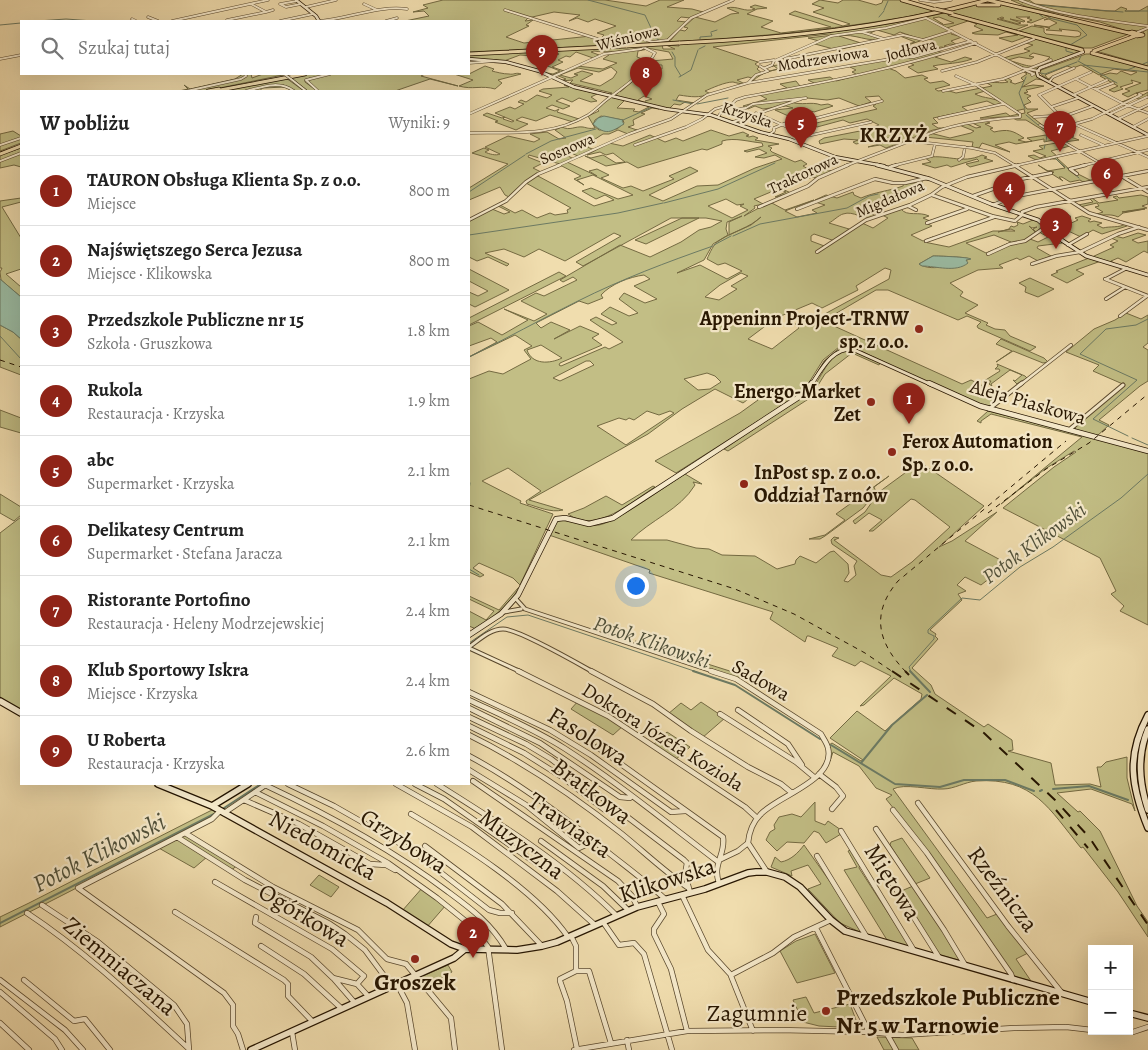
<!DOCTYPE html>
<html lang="pl">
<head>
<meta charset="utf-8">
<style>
  :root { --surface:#fff; --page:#f6f6f6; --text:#222; --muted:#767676; --line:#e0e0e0; --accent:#8f2418 }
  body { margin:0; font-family:Alegreya,serif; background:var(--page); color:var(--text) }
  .controls { position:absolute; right:15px; bottom:15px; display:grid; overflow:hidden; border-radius:0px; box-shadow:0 5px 20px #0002 }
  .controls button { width:45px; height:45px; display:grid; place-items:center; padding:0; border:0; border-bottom:1px solid var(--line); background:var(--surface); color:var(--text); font:25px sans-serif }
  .you { position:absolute; left:635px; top:585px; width:18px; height:18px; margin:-12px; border:4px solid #fff; border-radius:50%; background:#1a73e8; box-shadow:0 0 0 8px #1a73e833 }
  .badge { display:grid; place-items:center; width:32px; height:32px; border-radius:50%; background:var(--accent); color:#fff; font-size:16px; font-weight:700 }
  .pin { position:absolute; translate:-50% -41px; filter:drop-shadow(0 1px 2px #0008) }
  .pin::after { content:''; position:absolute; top:26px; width:18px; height:15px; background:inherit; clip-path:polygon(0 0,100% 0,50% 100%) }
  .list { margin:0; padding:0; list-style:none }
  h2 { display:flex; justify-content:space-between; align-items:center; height:65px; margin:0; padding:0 20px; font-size:21px }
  h2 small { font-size:16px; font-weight:400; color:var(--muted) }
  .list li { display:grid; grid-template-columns:32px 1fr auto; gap:15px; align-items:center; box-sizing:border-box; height:70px; padding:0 20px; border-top:1px solid var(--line) }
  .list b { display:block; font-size:19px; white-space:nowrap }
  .list p { margin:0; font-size:16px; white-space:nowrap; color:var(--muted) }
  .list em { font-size:16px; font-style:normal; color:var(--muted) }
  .icon { flex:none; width:28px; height:28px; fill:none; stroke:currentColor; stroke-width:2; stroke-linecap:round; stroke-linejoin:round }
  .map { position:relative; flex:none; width:1148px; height:1050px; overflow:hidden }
  .search { position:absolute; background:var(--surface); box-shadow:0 5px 20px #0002; left:20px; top:20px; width:450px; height:55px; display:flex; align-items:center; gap:12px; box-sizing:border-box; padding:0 18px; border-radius:0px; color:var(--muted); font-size:19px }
  .panel { position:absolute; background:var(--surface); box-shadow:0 5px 20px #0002; left:20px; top:90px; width:450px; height:695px; border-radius:0px }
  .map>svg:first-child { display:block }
</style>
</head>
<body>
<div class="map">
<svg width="1148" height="1050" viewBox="0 0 1148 1050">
  <rect width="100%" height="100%" fill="#f0ddae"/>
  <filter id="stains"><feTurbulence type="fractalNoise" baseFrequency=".004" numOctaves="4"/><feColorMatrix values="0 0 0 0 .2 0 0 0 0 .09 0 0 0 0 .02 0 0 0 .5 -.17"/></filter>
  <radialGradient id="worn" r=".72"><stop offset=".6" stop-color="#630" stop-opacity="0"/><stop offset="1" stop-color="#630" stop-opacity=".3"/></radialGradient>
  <!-- green -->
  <path fill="#c2be85" stroke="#746a42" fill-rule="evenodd" d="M443,0h162l41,6 14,-6h24l-17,7 25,2 11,3 -12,6 -10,-1 -4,4 9,1 -20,18 -13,2 -15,-5 13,6 -182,9v-31h-64l24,-5 -5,-5 -11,1 15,-4 -5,-3zM554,12l26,3 -11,6 8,-3 11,4 7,-3 21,7 -19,7 7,2 -4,4 -9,-3 -67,7 -18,-6 23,-11 -3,-1 7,-5 -8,1 3,-3z
    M820,0l18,3 5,-3h15l18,5 6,-2 1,-3h17l37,11c-90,18 -184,27 -275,31l9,-2 9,-10 5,1 3,-3 -4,-1 11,-10 20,5 16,-8 8,-1 -12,-5c10,-3 18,5 28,1l-5,-2 5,-2 12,3 -10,1 -10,5 26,7 -12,6 20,6 50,-6 -42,-13 6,-3 48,15 7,-2 -37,-12 11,-4 -12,-4z
    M989,0l4,3 2,-1 54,14 -18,7 -4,-1 5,-2 -5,-2 3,-1h-14l9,4 -1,1 -14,-3 11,4 -3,1 -18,-5 4,-1 -2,-1 -5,2 22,6h9l-13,5 -67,-18z
    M1011,0h8l4,3 -2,-3h8l6,4 71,7h9l6,-4 6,2 -2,2h14l9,-5v21l-9,4h-12l-27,-9 -73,-15z
    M944,13l136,38 -44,18h-6l5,-2 -8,2 -16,-8c16,4 24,11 39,-4l-17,-4 -4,3 5,1 -3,2 -12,-2 -11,3 -4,-2c9,-4 17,-3 26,-7l-6,-2 9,-4 -7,-2 8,-4 -8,-2 -14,5 -13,-4 19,-3 -12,-3 -8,3 -23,-1 -3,-1 11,-3 -9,-4 3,-2 -9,-3 -21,7 -5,-3 12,-2 -15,-6 -6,1 10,6h-2l-16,-6 27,13 -1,3 11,3 -11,4 6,4 -7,-1 -6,2 3,2 -6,-1 -11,3 16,3 -11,4 16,5 14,-5 7,2c-14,5 -25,4 -39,7l5,3 -20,4 -10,-6 6,-2 -6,-3 -20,6 8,3 9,7 17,-3 6,3 -4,1 6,4 13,-2 7,4 -15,4 3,2 8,-1 10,3 25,-5 4,3 -10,3c10,5 18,3 27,9l-7,2 -8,-4 -25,6 6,4 -35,7 5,5 -6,1 6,4h6l-11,2 -47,18 -6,-3 -12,2 29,-8 -10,-1 -31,6 -3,-2 5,-2 -14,-1 -24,5 -1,-3 5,-3 41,-8 14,-5 -12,-6 -17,4 -7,-3 -26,7 -5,-3 65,-15 -4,-3 3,-2 -3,-1 10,-2 -4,-5 -14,1 6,5 -12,4 -20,-8 -12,2 -20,-2 -16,4c11,4 20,-1 30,3l7,-1 5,2 -19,6 -3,-1 -16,3 13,6 -17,1 4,-2 -20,-9 18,-2 -7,-2 -23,3 -8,-3 -7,3 -5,-3 24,-7 -9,-5 29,-6 -7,-4 16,-3 4,5 14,-3 -6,-3 22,-3 6,4 20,-5v-2l-4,-2 4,-2 -6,-3 46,-10 -8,-3 22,-5v-2l-5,-2 10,-3 -15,-6h7l16,4 -15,5 11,5 17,-4 -6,-3 4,-2 -6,-3 -8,1 -20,-7 -6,3 -17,-5 -9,4 16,5c-16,4 -29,-6 -45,-3l25,8 -27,6 -22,-6 4,-3 -11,-3 26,-3 -5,-1 -116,13 45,15 -3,2 4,3 -2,2 5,4 16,-4 -4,-3 -8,1 1,-1 12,-1 6,3c-12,2 -23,4 -32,13l1,1h-4l2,-4 -4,-1 -11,3 8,4c-5,0 -8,-1 -12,-2 -8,0 -21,6 -28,9l6,3c-13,4 -19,3 -32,1l-3,5 19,3 -10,-1 -5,3 -6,-1 -5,5 -24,-5v-3l7,-2 -8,-3 -6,4 6,2 -1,1 -29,-7 4,-3 -6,2 -2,-1 2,-1 -42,-10 3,-3 -13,1 6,-2 -10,-4 21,-9 26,3 14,-6 -14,-4 6,-4 -5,-1 16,-3 28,-2 -10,2 -1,6 13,5 -4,6 -26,24 27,-23h15v-4h-13l2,-4 22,-2 -4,-7 -22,-4 4,-3h11l1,4h12l-9,-4 13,1v-2c89,-5 178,-11 265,-31zM611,67l6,5 -4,6 -13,8 -20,-5 13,-7 -11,-3 -8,3 4,1 -7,3 -11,-3 18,-7 21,4z
    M1052,16l77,18 -37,14h-8l-65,-17 13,-5 12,2v4l2,2 29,3 5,-1 1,-3 -3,-2 -19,-2 3,2 -16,-1 4,-2 -16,-3 15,2 8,-4 -8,-4 -5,1z
    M1148,29v37l-52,-15 48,-17 -1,-2z
    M630,46h17c-10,5 -43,7 -53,5l-3,1 8,3 -6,3 -17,-6 -6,5 -4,-1 -8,4 5,2 -11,5 12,4 -12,4 -9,-3 10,2 7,-3 -15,-6 3,-2 -6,-2 17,-7 -3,-1 -22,3 -14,-1 -16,6 -35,-3v-4z
    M1086,54h10l52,14v22l-12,3 7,2 5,-3v6l-9,1 -6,-1 -11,4 17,-7 -3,-2 -8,4 -6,-3 8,-3 -5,-2 16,-6 -10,-3 2,3 -13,4 3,2 -9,3 -5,-2 9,-4 -18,-10 10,-3 7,1 4,-3 10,4 6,-3 -23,-3 -15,6 -18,-10 -8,3 -6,-2 -22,9 3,4 4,-2 -3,4 -9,-8 1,-3z
    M485,66l9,3 -2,2c4,1 11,3 17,3 5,1 7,-2 12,0l-23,6 4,3 -7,6c-13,-4 -23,1 -36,-3l14,-6 -19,-6h15z
    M1029,70l7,2 7,8 -7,-1 -14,8 11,-2 11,1 -18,4 2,2 -4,1 7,3 -4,2 4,4 -7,3 3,4h11l-11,4 23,18 -1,3 -23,-14h-9c-11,-6 -25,-1 -37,-2l26,-5 4,3 9,-2 1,2 -4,2h5l-1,-4 5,-1 -1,-4 -9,2 -33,-23 10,-2 -5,-3c8,-2 12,1 21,-1l-5,-3 5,-1 4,3 -2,1 5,2 9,-3 -3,-3 6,-4 -3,-2 10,2z
    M243,74l4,2 -1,-2h5l1,4 11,-4 20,1 -78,16h-26l9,-2 -4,-4 6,4 45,-10z
    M310,74h115l-4,2 37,10 -28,-7 -35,12h-77l-11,-8 3,-5 -5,2v2l12,9h-9l-18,-14z
    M286,78l18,13h-10l-5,-4 -6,-2 10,6 -8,-4 -22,1h-2v3h-42z
    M564,85l33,9 -6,3 6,4 -6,1 -12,-4 -7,4 -10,-4 -6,3 14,5 -7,3 -11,-4 -6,3 9,3 4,-2 -2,3 22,7 -6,3 -23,-7 -14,6 -14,-4 -6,3 12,4 -12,6 -21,-8 3,-1 -15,-6 4,-2 15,5 3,-1 -2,2 9,3 2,-1 -19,-8 15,-6 5,2 9,-5 -6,-2 3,-2 5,2 11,-7 10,3 5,-3 -13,-4 4,-2 26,-2z
    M611,97l14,3 -8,8 18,1 -2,2 6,1 10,-5 -4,-2 14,4 -7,-1 -11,5 4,1 -12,6 1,5 -6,2 9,3 -9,4 -10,-4 -9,4h-6l-14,9 3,1 -5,3 8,3 -15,7 -11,-5 -5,2 10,5 -14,5 -31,-9 -1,2 15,6 -10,5 8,4 -8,4 -24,21 -4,-2 -5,-8 -31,13v-12l39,-24 -36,-11 12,-5 5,2 -4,2c4,2 11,4 15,2l-15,-7 23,-11 26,6 6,-3 -10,-5 17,-2 12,7 7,-1 -11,-8 7,-3c8,4 13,-1 21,0 5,1 6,2 12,1l-7,-12 11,-5 -2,-2zM601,116l22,4 1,3 -7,6 -18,1 -6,-5 2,-5z
    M982,120l8,3 -5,1 8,4 -3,1 4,3c14,-3 18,-2 30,6l-6,2 8,2 6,-1 -5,-3 19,-3 10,3 16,-3 2,1 -3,1 8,3 -15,2 6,4 -19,5 6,5 -21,4 -8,-4 6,-1 6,3 6,-2 -13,-5 10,-2 -4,-3 23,-4 -4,-3 -14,3v-3l-28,5 -7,-2 -14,3 15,7 -28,-9 -3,5 -7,-1 1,-5 -48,-5 -4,1 -1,3 -7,-1 17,-7 20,5 21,-5 3,-2 -15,-6 6,-2 11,5 5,-1 -11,-5z
    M711,130l18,6 14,-4 6,3 -3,1 3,1 4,-1 5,2 -3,2 24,4 -11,2 4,2 -2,2 2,2 23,10 6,-2 6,4 -4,2 10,6 10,-3 -9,-4 6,-2 9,4 -4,2 7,2 -15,7 -4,-1 -33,11 11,5 -16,4 11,-5 -8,-3 -24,10 9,5 -9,2 1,2 -11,8 26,-14 15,8 29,-10 -29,11 12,6 20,-4 -5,-3 13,-5 -10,-3 10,-5 -10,3 11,-5 11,3 16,-6 1,3 7,3c14,-6 28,-7 42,-12l1,-2 19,-2 -24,9 5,6 -23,9 2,1 -13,6 6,3c-14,5 -22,-6 -33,-2 -4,1 -10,7 -14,9l20,6 -14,12 -21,-7 -3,2v5l16,6 35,-24 11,5 15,-10 -6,-3 19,-6c6,8 18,2 28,7l-6,2 7,3 -4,2 6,3 -21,9 12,6 10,-4 -9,5 25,5 44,-16h22l-4,-2 -13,3 11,-3 2,-3 3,1 4,-2 -1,-3 6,2 10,-4 -2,-2 13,7 -8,7 -3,-3 4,-2 -5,1 -3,-2 7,7 -6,6 8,3 10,-5 -9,-5 8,-2 -1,-2 16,15 -24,3 -1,2 14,8 -13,5 -9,-5 -9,4 -3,-2 -18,7 4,3 -25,2 -28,13 13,9 -3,4 18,9 -13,8 23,10 -2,2 9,4 10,1 5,6 26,11 -6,4 -52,-23 -1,-2 4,-4 -14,-6 -9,4 -70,-30h-12l-53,31 139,63 9,-4 12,6 -6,6 9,4 7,-5 8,3v3l-11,9h-4l-47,-18 -95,-45 -21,17 -18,29 -33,23 29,-19 10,-10 13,-22 19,-16v2l-19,15 -18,29 -131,85 83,-55 -82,52 -21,-12 85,-48 18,-13 -7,-3 -8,6 -28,-14 -33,20 -34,25 -119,66 34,10c-13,3 -24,-3 -36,-6l-1,-3 15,-10 -33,-23 -26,13 39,20 -1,2 33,11 -33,71 -7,-7 -34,-15 -6,5 11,7 -4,2 -11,-5v-193l20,-8 14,3 28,-15 -7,-9 8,-4 -17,-11 -46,22 28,-15 -6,-4 -22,8v-20l9,-4 24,13 26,-15 -24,-11 30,12 13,-7 -26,-13 15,-8 8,3 33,-16 -4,-3 -10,5 -3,-2 60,-35 30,12 31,-15 18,-12 12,-3 11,-6 -16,-3h-35l-88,48 -7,-4 45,-26 -7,-3 -49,28 -26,-12 -15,8 -20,-8 -19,4 24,11 -2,2 -19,-9 -11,4 -8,-4v-36l23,-12 12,5 6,-2 -12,-6 2,-1 15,8 7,-3 15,8 13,-5 5,2 13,-2 -1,-3 4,-2 -45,-25 10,-8 58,31 20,-6 -9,-5 -9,4 -14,-8 9,-3 27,11 15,-4 -40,-20 -16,5 7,5 -10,-6 7,-3 -21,-11 7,-3 30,14 -8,-5 8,-2 12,6 -8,3 22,10 8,-2 12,5 31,-12 -5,-3 21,-9 8,4 -49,24 14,6 34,-15 21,-1 37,-17 27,-9 -7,-4 -11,3 -9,-1 12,-4 -8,-4 -12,3 -3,-1 19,-5 -1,-3c-13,-1 -27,-6 -40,-2v3l-15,6 -5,-1 -64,19 -11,-6 -21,4 -21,-10 6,2 12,-3 13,8 9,-1 -12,-9 -7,2 -6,-3 -13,3 22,-12 14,3 27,-11 15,7 11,-4 7,3zM726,199l11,6 7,-1 -4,2 8,4 -16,8 -24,-12zM742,216l-13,6v13l22,-10 10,-8c-12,11 -27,14 -41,23 -7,4 -10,13 -13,19l11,6 7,-2 17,8 -15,8 -27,-14 -23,8 27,-13 9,-16 15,-9 -2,-6 1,-7zM994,235l17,7 -25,11 -20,-10zM933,256c6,0 34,1 37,3 -12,4 -37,14 -51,5zM885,268l6,2 -2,9 -68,37 -12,5 -5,-2 -9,5 4,4 -27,21 -24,-10 28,-21 36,-15 10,5 36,-18 -2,-4zM741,273l7,3 -17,10 6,3 -18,11 -14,-3 15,-12zM644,275l6,4 -16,7 23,13 -12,4 -21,-10 -5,6 19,14 -9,3 -19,-9 -9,7 16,9 -5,2 -16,-8 -6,3 33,22 -14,7 -4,-2 -44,19 -2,-1 1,-2 42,-18 -10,-7 7,-4 -19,-8 -26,13 16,-9 -19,-8 -10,6 -5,-5 43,-22 9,3 15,-6 -2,-3c10,-11 28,-18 43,-20zM541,345l21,13c-12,6 -30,7 -35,-8zM586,361h4l4,4 -34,16 -7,-3zM707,373l8,3 6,6 -11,7 -12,1 -14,-11zM647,411l12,4 11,-4 4,2 -48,32 -29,-19 22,-8 7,2 3,-2 5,2z
    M13,131l8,5v7l-21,8v-17z
    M21,148v19l-7,-2 -14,3v-13z
    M982,155l5,2 -3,1 9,3 -23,6 -4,-3 13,-3 -2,-2 -26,8 -4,-2 -12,3 -13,-4 9,-2 -6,-4c19,-5 37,7 57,-3z
    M1058,157l-1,1 13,12 20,10h4l-11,2 -3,-2 -10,2 -8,-5h-3l4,4 -11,-7 2,-2 -7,-1 -9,-6 10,6 17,-3 -9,-9h-6z
    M1141,195l7,2v7l-6,2 5,2 -25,4 23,-3 -22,4 -5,4c-8,-4 -16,-1 -24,-2l9,-3 -8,-5 4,-1 -2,-3 -17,4 -7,-6 5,4 15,-3 -3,-3 2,-1 7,5 19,-3 -5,-3 4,-1 2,2z
    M21,198v4l-19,5 19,31v31l-15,5 15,13v10l-20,-17 -1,-8 2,-4h-2v-67z
    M1082,216l9,3 -3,2 2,1 4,-1 8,2 -5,2 6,3c7,-2 17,0 22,-4l2,2 -25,8 -9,-4 -12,7 -17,-8 5,-5 9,-4 -3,-2z
    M682,218h17l-53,26 -11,-4z
    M1138,233l8,2 -14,5 6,3 10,-2v12l-4,-2 -18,11 -8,-4 -7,3 3,2 -22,-6 22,-10 -4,-2 8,-4 -7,-3 4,-2 8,2z
    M1089,258l12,3 -25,9 8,4 -17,9 -16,-8 7,-3 -2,-1z
    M469,269l40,21 -34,17 -6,-3v-12l9,4 10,-5 -19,-10z
    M559,272l7,4 -97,49v-7z
    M1030,278l2,1 22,10 -16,8 -13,-5 1,-5 -7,-4z
    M1126,313l15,6 7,-4v28l-5,4 5,3v31l-8,5 -41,34 10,5 -12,11 -21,-6 -1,-3 50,-42 -32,-14 6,-6 -33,-13 28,-23 21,-9z
    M0,325l13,7 8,7v36l-21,-8z
    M1001,339l43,19 4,4 -5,1 -30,-12 -17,11 16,-11 -16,-7z
    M849,349l31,14 -1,2 -27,-12 -27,21 -10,16 -7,6 2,2 -82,53 -4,-2 84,-56c15,-14 18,-39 41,-44z
    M997,364l28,12 2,2 -10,6 -4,-4 2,1 7,-6 -12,-5 -19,14 1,2 -3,-2 2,-3h-7l16,-10 -1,-2h-4l3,-3z
    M0,410l21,8v15l-21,-6z
    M988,411l160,41v173l-28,-14 4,-5 -13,-12 5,-3 -16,-33 -97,-50 51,-41 22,-15 -2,-1 -29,18 -44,35 81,-67 -91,-23 -10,7v2l-4,-2z
    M920,462l64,44 -45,41 13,-6 45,-29 -32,29 43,23 -27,21 -16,-8 -8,8 9,6 -8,3 4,6 -32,30 6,4 -1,2 3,3 -26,29 19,17 4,9 49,33 4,-3 24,16 1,10 -5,1 43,12 4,22 35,-1 11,3 -4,-20h4l5,-5 21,-5v21l8,33 -3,-7 -41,-15 -34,4 21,19 2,-1 20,20 37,75 11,16v15l-30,-45 -35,-45 -2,1c-32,-39 -47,-71 -105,-67 -11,1 -22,8 -33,8 -13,1 -39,-6 -50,0l94,129 10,-4 31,39 -12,6 15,22 -18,-5 -106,-151 -21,-26 6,-4 -16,-7 -17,-22 -26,-14 -3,9 -1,-16 3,-2 29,18 2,-1 -33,-22 27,-27 28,20 36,-32 1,-5 -28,-16 -30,27 -4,1 31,-30 -30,-15 -6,5 -23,-10 6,-8 -29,-12h-2l-2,6 -35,-23 3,-7 -124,-39 1,-3 -101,-35 8,-14c14,-3 27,7 42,4 20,-4 66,-39 86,-51l17,10 -9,-2 2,3c-15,25 -45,35 -64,55h36l29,8 13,1 13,6 33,1 22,13 18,-5 1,-4 4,-4 16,7 14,-11 4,-1 14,13 1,9 -5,8 4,1 8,-7 -2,-9 3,-5 -25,-17 -1,-4 3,-3 5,1 -5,2 47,35 10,2 21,-15 38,-35 -35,-27 -4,-1 -38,32h-4l13,-11 -13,-7 -14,11 -2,-3 12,-9 14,-20z
    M889,476l-15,11 2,5 -13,16 -38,28 -5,3h-11l16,-4 20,-15 -9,-6z
    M653,486l2,1c-23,14 -59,48 -87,27l16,-6 22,-12 16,9z
    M0,494l21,13v8l-7,6 -14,-8z
    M21,517v193l-21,-12v-165z
    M518,588h1c-11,18 -27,30 -43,41l-7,-3v-15l17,9 8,-9 -25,-12v-3l30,14z
    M635,641l101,32 7,-1 -4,7 -102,-36z
    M579,700l45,25 -11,10 -42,-26z
    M701,702l24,16 -23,20 -34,-24 13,-11 10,7z
    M667,732l23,15 -15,13 -22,-15z
    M815,802v19l10,4 3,-4 13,9v4l-15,9 -7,-10 -5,-2 -10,12 -17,-1 -10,9 -11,-11 4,-8 5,-3 -1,-4 5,-8 13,-3 9,3z
    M212,806l8,1 -5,8 -30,18 53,32 -8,6 -23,-14 -13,11 -37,-21 -157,80v-10l29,-14 169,-86 16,-8z
    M902,838l28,40 -15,6 -25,-39 1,-3z
    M804,845l27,38 31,50 -22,-10 -32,-34 13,-5 -13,-19 -17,6 1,5 -21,-9 4,-10 6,5c10,-2 17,-9 23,-17z
    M851,850l9,14 -1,4 51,79 -23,-7 -43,-70 13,-3 -9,-16z
    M319,875l20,12 -8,10 -21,-12z
    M913,886l49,75 -22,-6 -41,-63z
    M423,887l23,18 -20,23 -24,-17z
    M815,934l20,39 -38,10 -17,-32 16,-10z
    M448,965l4,7 -26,14 -6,-9z
    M806,997l8,16 36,-9 9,24 -40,-2 -16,-4 -10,-22z
    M877,1037l35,1 7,12h-35z"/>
  <!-- water -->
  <path fill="#9bbda5" stroke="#6c7a63" d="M604,116l19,4 -1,1 2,3c-13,8 -18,12 -31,0l5,-6z
    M933,256c6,0 35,1 38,3l-5,1 2,3c-12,10 -32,3 -46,3l-3,-2z
    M0,279l21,18v42l-8,-7 -13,-7z"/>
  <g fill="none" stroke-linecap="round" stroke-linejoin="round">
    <!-- stream-far1 -->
    <path stroke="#6c7a63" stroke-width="1" d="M588,0l57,15 6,13 -3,3 6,2 -1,4 6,3
      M1036,5l87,7
      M1040,6l9,3
      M884,10l4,-9
      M1125,11h23
      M1039,14l4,3
      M879,17l5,-6
      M1049,18l28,7 10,10 -17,10
      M38,21l28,-2 27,2
      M0,25l21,-2
      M711,32l6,-2
      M700,39v-2l12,-1 -1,-3
      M1066,47v4l7,2
      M699,49l6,-3
      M672,52l3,5v9l6,10 -2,1
      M1079,60l2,-4
      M1078,61l39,22
      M1143,64l5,-2
      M1083,65l65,7
      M1127,70l8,-3
      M1041,73l4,1 32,-12
      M681,76l10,-6 7,-20
      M673,100l20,4
      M697,104l31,-6
      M1025,109l-6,-16 7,-16
      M1026,115l12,10
      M623,120l29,-13
      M1039,125l5,4
      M1047,132v2
      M1046,141l1,-6
      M1044,149l1,-4
      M526,154l25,-13 45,-12
      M1055,158l10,9
      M1067,168l12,10
      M469,192l56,-37
      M664,203l54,-14 57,-26
      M469,235l149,-22 45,-10
      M733,236l27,-12 87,-16 22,-12 9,-2
      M714,245l17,-9
      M0,336l21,23
      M469,357c37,-18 72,-38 109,-56 44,-22 89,-39 135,-55
      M1128,436l-35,-17 44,-39 -57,-26 26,-25 30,-4 12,-6
      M1132,438l16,7
      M469,490l1,-7
      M469,569l10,6
      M469,643l38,-26 21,-2 169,57
      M911,672l-2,-5 25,-28v-3l-6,-3v-3l34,-32 18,2 40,-33 33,-20 68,-49 27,-24"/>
    <!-- stream -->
    <path stroke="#6c7a63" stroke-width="2" d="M693,671l42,14 85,54
      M910,671l20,21
      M831,745l64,39 45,3 24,-7h41l29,11
      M861,763l31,-38 35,-30
      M1053,789l36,-3 39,14
      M1040,791l2,-1
      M224,808l37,-24
      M0,923l214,-109"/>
    <defs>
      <path id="street-far3" d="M920,0l14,2 17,-2
        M1020,0c41,16 85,20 128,26
        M297,1l-17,3 6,3 15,-3
        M364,4l13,6
        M306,7l30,-7
        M505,10l96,30 38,-2 14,4
        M266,12l7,-2
        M148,17l10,4
        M132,19l4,2
        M227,20l39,-8 -15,-8
        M172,21l96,-21
        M280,21l33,-7
        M319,21c29,-2 59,-16 88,-12
        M386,21l11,-3
        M862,32l22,7
        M1138,32l10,-4
        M0,59l21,-4
        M785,59l118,-24 20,5 29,-9
        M760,62l14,-2
        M469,63l26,-2
        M765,68l7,-3 2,-4 57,-25 55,-8 40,-10 96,50 17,3
        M942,71l35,-9 57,-23
        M1027,71l7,3 -2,1
        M1091,72l-52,23 24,24 85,38
        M291,79l15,12
        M1076,79l46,24 26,10
        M749,82l7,-7 12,-4 -8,-5
        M1049,82l4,-5 21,-9
        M1097,89l16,-6
        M187,91l54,-12 5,-3 -1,-2
        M246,91c16,-4 33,-11 48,0
        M318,91l-12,-11 24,-6
        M943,91l60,-12 48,-19
        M1073,95l34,-15
        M1051,107l27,-9
        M756,113l51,23
        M469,114l135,-60 37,-5 12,-7 15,-2 23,-22 42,-18
        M1110,114l37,-17
        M718,117l4,-6 24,-3 7,-4 53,-6
        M1034,117l34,-2 25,-9
        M939,118l64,-14
        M1118,119l30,-14
        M733,122l68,-23
        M1040,125l10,6v3l55,32
        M1133,127l15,-8
        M1050,131l42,-12 49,-24 -2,-1
        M469,133c42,-1 82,4 119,-18 8,-5 14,-12 21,-17 19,-14 34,-24 46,-45l-10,-5
        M769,135l5,-4v-3l17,-7h14l77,-20
        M1081,135l22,10
        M794,141l13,-5 64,-14
        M911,141c38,-17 68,-21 109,-24v-3l-44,-29 -20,-9
        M0,145l21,-7
        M635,145l51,-18 16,-8 13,-10 17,-5 4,-4 9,-3c78,-14 155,-29 231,-54
        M959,160l4,-3 2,-10
        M0,161l21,-8
        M557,166l72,-32 42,-15 36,-24 41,-12 148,-25 18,-1 57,-16
        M845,166l65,-25 62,7 23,5 21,13
        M892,166l40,-10 3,-12
        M1014,166l134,-30
        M1081,166l67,-16"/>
      <path id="street-far2" d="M1014,165l75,48 59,17
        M1103,165l45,27
        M890,167l7,-2
        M1077,174l-7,-5 16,-4
        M932,195l60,21 23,5 7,-6v-3l14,-5 112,-20
        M973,196l48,-17 30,-6
        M993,205l19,-8 136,-26
        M908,206l8,4
        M759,207l49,-21 10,-8 30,-13
        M797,209l78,-30 18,4h12l22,-5
        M469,220l37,-19 20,-19 12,-8 22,-9
        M927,223l40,-14
        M1045,224l10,-1 14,-6 -8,-6
        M926,241l68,-24
        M1068,245l19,-11
        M817,252l49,-32 44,-15 21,-10 11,-8 25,-10 52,-12
        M988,254l22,-10 15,-3 22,-15
        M1032,264l24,-8 24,-4 38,-18 21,-7
        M1105,279l43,17
        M1106,279l21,-11
        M1106,299l19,-12
        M1120,316l27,-20
        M1020,385l51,-40"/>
      <path id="street-far1" d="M989,409l33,-26
        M1069,430l54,-45
        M516,599l9,10 190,63
        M504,612l17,-3
        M469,647c10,-7 21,-18 34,-18 15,0 74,34 90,43
        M469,648l52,24"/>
      <path id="street" d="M518,671l90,45 137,91 12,11
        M591,671l62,33 38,27 57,36 33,17 11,9
        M711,671l25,8 85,55c2,4 6,9 7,14 8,33 -52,48 -68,67 -7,7 -11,18 -12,28l19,29
        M469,692l81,38 41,25 80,57 14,-1
        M469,700c32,15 65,29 95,48 53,34 103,75 153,113
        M469,708l71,35 80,54 10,1 2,-2
        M738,710l50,34 14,21
        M720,714l76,48 18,15
        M469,717l57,27 25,15 133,101 3,3 -2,11 5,18
        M469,726l55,27 38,24 44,34h15
        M469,735c55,27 105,61 153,99 22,18 42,37 65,53
        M597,747l126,90c3,17 -11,27 -4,46
        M469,756c49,26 93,59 136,94 20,16 41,31 60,49
        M469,770l57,35 53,43 15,-7
        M819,774l17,13 7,9 -11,13
        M473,781l145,100 14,15 5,10
        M288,784l46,22 79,45 76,59 11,3h12
        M396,784l76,43 85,64 38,34
        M415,784l29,15 96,67 14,-1
        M437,784c62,39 127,79 179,131
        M265,785c64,30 125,63 182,106 23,17 44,32 59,58
        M255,792l68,34 65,37 49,35 36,29 15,20 14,103
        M244,800l55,24 71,40 16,1 9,5
        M918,803l90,123 53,66
        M893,810l34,43 84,121 2,6
        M220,811l-8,8 -134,69 146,105 9,12v21l5,8 5,16
        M224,813l43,-29
        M411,814c49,29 125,76 157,123
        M876,829l68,101 21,35
        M841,831l72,118
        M185,833l88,54 85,43 29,29 19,5 45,54 4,32
        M177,837l68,43 85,44 15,10 20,16 26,35
        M541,841l62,45 25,24
        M425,846l77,58 40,42
        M872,851l68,108
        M817,856l49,80
        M717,861l21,-10 10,-8
        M215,882l117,67 32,27 -7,8
        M682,895l26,55 23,25 42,-22 21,-16 37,-17
        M658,902l6,12 -10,15v5l17,35 16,62
        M42,905l56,37 76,63 13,19 2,26
        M175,912l109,68 4,4v12l24,25
        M27,913c59,39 109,87 161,135
        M256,917l-1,6 56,34 22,21 24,6 11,12
        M603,922l16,23 15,-2 10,11 28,96
        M816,928l53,104
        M571,936l5,10v25h13l22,72
        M261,946l43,28 37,34
        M576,971l-16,8v2l7,20 10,48
        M731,976l22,55
        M334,979l20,23
        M0,980l65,50 18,20
        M24,980l50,41 11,-2 25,31
        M397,984l10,19 8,47
        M0,992l55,47 7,11
        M0,1023l29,27
        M1110,1031l23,1 15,-5
        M292,1032l3,18
        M887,1034l9,16
        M627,1040l2,10
        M574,1050l113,-19 92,-1 90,2 33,3 112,-7 52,-1 26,3"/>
      <path id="secondary-far3" d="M296,0l20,16 3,5
        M1083,52l-43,16 -3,4 1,4 110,59
        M469,59l37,3 33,9 35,16 92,22 45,6 49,17 29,7 46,18 49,9"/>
      <path id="secondary-far2" d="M877,165l53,14 61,25 47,16 25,21 23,15 62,19
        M811,385c11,-16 20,-36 41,-36l80,36"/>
      <path id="secondary-far1" d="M929,383l51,23 168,45
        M469,635l32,-21 17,-19 38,-76 9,-1 24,6 24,-6 189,-123 10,-12"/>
      <path id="secondary" d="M0,701l21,12
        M1148,715c-22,41 -17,71 0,113
        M1148,729c-11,27 -9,53 0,81
        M158,784l54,22 175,97 64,41 14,5 52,1 25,-4 15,-4 80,-35 68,-18 43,-16 8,-1h11l18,5 15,10 31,33 14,11 247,71
        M212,806l36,-22
        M1129,1013l19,5
        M251,1050l203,-92 11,-9"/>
      <path id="primary" d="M902,0l31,9
        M950,14l132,36
        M1132,32l11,3 -6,1 -8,-3z
        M1094,51l41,-15
        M1092,53l56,15"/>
      <path id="highway" d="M988,0l141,33
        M978,5h21
        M679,43c105,-5 207,-15 308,-43
        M469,54l158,-8
        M208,91l11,-2
        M215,91l90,-17
        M0,154l21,-8"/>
    </defs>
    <!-- street-far3 casing -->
    <use href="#street-far3" stroke="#58472c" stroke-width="3"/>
    <!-- street-far2 casing -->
    <use href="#street-far2" stroke="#58472c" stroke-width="4"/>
    <!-- street-far1 casing -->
    <use href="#street-far1" stroke="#58472c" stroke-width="5"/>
    <!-- street casing -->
    <use href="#street" stroke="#58472c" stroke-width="6"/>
    <!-- secondary-far3 casing -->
    <use href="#secondary-far3" stroke="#261500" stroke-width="4"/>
    <!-- secondary-far2 casing -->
    <use href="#secondary-far2" stroke="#261500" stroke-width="4.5"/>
    <!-- secondary-far1 casing -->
    <use href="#secondary-far1" stroke="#261500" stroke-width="6"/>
    <!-- secondary casing -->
    <use href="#secondary" stroke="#261500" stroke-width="8"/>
    <!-- primary casing -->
    <use href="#primary" stroke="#261500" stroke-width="4.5"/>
    <!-- highway casing -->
    <use href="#highway" stroke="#261500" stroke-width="4.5"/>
    <!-- street-far3 -->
    <use href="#street-far3" stroke="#f5e9ca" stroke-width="2"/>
    <!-- street-far2 -->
    <use href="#street-far2" stroke="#f5e9ca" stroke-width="2.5"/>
    <!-- street-far1 -->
    <use href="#street-far1" stroke="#f5e9ca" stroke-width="3"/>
    <!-- street -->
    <use href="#street" stroke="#f5e9ca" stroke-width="4.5"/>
    <!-- secondary-far3 -->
    <use href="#secondary-far3" stroke="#f5e9ca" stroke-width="2.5"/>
    <!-- secondary-far2 -->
    <use href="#secondary-far2" stroke="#f5e9ca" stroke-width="3"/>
    <!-- secondary-far1 -->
    <use href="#secondary-far1" stroke="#f5e9ca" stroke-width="4.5"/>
    <!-- secondary -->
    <use href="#secondary" stroke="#f5e9ca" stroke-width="5.5"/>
    <!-- primary -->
    <use href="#primary" stroke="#f0ddae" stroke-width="3"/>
    <!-- highway -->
    <use href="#highway" stroke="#f0ddae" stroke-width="3"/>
    <!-- rail-far1 -->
    <path stroke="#261500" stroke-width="1" stroke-dasharray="5 5" stroke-linecap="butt" d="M0,360l21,7
      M469,505l266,84 59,25 71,39 28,19
      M988,513l58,-44 43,-26 59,-49
      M906,672c-28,-29 -36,-58 -8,-91l168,-140"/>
    <!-- rail -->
    <path stroke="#261500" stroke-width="2" stroke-dasharray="11 11" stroke-linecap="butt" d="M892,671l92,62 71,67 34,37 59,88
      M905,671l4,4
      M1056,810l32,38"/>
    <defs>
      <path id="street-bridge" d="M284,74l7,5"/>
      <path id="primary-bridge" d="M935,9l17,4"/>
      <path id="highway-bridge" d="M627,46l52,-3"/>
    </defs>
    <!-- street-bridge casing -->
    <use href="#street-bridge" stroke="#58472c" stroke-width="3" stroke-linecap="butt"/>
    <!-- primary-bridge casing -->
    <use href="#primary-bridge" stroke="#261500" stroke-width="4.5" stroke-linecap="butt"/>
    <!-- highway-bridge casing -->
    <use href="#highway-bridge" stroke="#261500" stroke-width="4.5" stroke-linecap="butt"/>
    <!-- street-bridge -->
    <use href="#street-bridge" stroke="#f5e9ca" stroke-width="2"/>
    <!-- primary-bridge -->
    <use href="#primary-bridge" stroke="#f0ddae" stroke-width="3"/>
    <!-- highway-bridge -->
    <use href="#highway-bridge" stroke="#f0ddae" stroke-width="3"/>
  </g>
  <!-- markers -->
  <g fill="#8f2418" stroke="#f5e9ca" stroke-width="2">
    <circle cx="919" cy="329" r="5"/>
    <circle cx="871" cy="402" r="5"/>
    <circle cx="892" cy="452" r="5"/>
    <circle cx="744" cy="484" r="5"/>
    <circle cx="415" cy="959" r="5"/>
    <circle cx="826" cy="1011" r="5"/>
  </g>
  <g text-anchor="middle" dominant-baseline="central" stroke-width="4.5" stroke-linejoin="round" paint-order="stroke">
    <!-- far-street labels -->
    <g font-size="16" fill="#261500" stroke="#f5e9ca">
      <text transform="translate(628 38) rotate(-14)">Wiśniowa</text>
      <text transform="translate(911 50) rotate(-14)">Jodłowa</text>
      <text transform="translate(823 59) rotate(-9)">Modrzewiowa</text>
      <text transform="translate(747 115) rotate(18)">Krzyska</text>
      <text transform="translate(567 149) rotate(-23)">Sosnowa</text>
      <text transform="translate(803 174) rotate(-25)">Traktorowa</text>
      <text transform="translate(890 199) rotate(-23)">Migdałowa</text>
    </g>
    <!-- poi labels -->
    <g font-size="20" font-weight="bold" fill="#261500" stroke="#f5e9ca" text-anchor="end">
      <text x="909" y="318">Appeninn Project-TRNW<tspan x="909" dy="23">sp. z o.o.</tspan></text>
      <text x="861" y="391">Energo-Market<tspan x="861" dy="23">Zet</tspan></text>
      <text x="902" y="441" text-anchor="start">Ferox Automation<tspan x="902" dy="23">Sp. z o.o.</tspan></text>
      <text x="754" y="472" text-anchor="start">InPost sp. z o.o.<tspan x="754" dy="23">Oddział Tarnów</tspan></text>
    </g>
    <!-- street labels -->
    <g font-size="20" fill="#261500" stroke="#f5e9ca">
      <text transform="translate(1028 402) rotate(16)">Aleja Piaskowa</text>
      <text transform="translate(761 680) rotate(30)">Sadowa</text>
      <text transform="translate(663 737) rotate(32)">Doktora Józefa Kozioła</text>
    </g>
    <!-- far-district labels -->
    <g font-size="21" font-weight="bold" letter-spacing="1" fill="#261500" stroke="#f5e9ca">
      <text x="894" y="135">KRZYŻ</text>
    </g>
    <!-- water labels -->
    <g font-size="21" font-style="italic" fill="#4f503a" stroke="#f5e9ca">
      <text transform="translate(1034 543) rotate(-36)">Potok Klikowski</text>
      <text transform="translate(652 642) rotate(19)">Potok Klikowski</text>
    </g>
    <!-- near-street labels -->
    <g font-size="24" fill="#261500" stroke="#f5e9ca">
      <text transform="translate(588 736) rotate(32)">Fasolowa</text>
      <text transform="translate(592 791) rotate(37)">Bratkowa</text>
      <text transform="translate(570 825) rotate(35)">Trawiasta</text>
      <text transform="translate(404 841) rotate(33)">Grzybowa</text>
      <text transform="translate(522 844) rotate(37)">Muzyczna</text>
      <text transform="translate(323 845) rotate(29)">Niedomicka</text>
      <text transform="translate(667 880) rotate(-18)">Klikowska</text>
      <text transform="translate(893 882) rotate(58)">Miętowa</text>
      <text transform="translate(1003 889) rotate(53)">Rzeźnicza</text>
      <text transform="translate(304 915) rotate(31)">Ogórkowa</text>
      <text transform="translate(120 966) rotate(40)">Ziemniaczana</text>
      <text x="757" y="1013">Zagumnie</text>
    </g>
    <!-- near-poi labels -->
    <g font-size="24" font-weight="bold" fill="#261500" stroke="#f5e9ca">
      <text x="415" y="982">Groszek</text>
      <text x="836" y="997" text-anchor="start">Przedszkole Publiczne<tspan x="836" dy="28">Nr 5 w Tarnowie</tspan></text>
    </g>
    <!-- near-water labels -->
    <g font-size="25" font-style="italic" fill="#4f503a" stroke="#f5e9ca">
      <text transform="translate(99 853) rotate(-27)">Potok Klikowski</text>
    </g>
  </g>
  <rect width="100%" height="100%" filter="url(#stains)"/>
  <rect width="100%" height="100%" fill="url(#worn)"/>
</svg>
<div class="controls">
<button>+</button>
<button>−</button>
</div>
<div class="you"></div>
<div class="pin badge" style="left:909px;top:424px">1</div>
<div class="pin badge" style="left:473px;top:958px">2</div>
<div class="pin badge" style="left:1056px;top:249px">3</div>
<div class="pin badge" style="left:1009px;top:213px">4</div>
<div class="pin badge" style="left:801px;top:148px">5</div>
<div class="pin badge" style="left:1107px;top:199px">6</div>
<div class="pin badge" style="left:1060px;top:152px">7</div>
<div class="pin badge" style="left:646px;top:98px">8</div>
<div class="pin badge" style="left:542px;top:76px">9</div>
<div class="search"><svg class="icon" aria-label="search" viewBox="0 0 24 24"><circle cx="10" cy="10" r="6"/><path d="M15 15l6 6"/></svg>Szukaj tutaj</div>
<section class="panel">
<h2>W pobliżu<small>Wyniki: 9</small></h2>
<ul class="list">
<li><span class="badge">1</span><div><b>TAURON Obsługa Klienta Sp. z o.o.</b><p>Miejsce</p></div><em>800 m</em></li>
<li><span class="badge">2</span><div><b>Najświętszego Serca Jezusa</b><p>Miejsce · Klikowska</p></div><em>800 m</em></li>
<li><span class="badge">3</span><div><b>Przedszkole Publiczne nr 15</b><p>Szkoła · Gruszkowa</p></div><em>1.8 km</em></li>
<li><span class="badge">4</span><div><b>Rukola</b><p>Restauracja · Krzyska</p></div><em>1.9 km</em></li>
<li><span class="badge">5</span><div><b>abc</b><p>Supermarket · Krzyska</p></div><em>2.1 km</em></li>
<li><span class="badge">6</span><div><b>Delikatesy Centrum</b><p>Supermarket · Stefana Jaracza</p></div><em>2.1 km</em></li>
<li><span class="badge">7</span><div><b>Ristorante Portofino</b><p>Restauracja · Heleny Modrzejewskiej</p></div><em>2.4 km</em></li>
<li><span class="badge">8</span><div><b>Klub Sportowy Iskra</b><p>Miejsce · Krzyska</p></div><em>2.4 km</em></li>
<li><span class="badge">9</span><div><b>U Roberta</b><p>Restauracja · Krzyska</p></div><em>2.6 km</em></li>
</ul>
</section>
</div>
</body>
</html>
